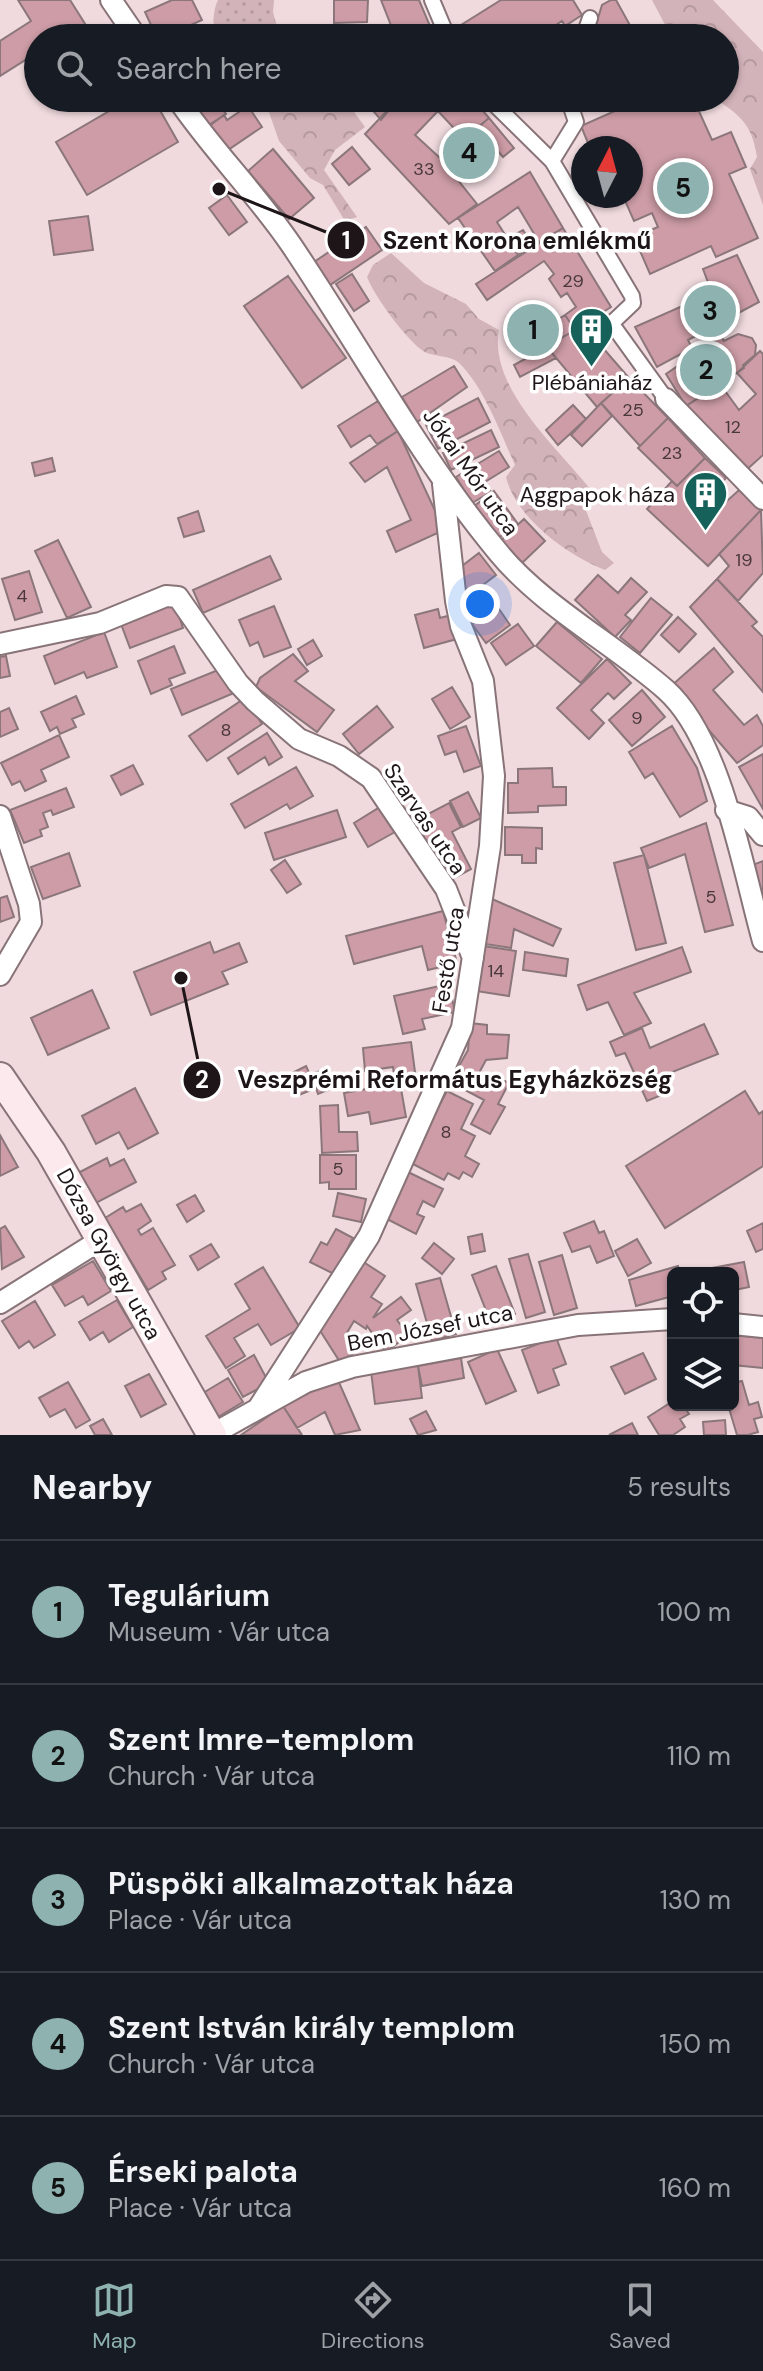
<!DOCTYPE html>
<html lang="en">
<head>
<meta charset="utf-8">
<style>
  :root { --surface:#171b24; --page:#242831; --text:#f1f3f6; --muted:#9ea1a6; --line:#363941; --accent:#8eb2b0 }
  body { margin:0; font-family:"DM Sans",sans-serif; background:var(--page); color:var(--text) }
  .controls { position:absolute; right:24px; bottom:24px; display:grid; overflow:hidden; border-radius:12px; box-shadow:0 2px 6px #0004 }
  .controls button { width:72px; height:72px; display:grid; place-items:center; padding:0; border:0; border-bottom:2px solid var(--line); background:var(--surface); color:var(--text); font:40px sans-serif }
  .compass { position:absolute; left:571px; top:136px; width:72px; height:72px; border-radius:50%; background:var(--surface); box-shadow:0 2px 6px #0004; rotate:6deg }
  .you { position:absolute; left:480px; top:604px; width:28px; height:28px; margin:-20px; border:6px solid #fff; border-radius:50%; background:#1a73e8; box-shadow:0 0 0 12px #1a73e833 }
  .badge { display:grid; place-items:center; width:52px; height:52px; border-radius:50%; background:var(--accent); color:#111; font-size:26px; font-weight:700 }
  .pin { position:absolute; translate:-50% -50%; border:4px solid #fff; box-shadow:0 2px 8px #0006 }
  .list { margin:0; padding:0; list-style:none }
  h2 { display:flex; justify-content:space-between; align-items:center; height:104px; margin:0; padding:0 32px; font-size:34px }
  h2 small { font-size:26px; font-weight:400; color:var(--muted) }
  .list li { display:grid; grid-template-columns:52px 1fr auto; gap:24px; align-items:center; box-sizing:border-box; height:144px; padding:0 32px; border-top:2px solid var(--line) }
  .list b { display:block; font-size:30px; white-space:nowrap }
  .list p { margin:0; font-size:26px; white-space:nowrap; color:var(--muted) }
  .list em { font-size:26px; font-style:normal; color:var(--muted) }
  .icon { flex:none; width:44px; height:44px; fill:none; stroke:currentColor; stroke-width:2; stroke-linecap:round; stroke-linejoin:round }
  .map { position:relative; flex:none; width:763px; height:1435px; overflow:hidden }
  .search { position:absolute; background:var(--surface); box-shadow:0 2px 6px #0004; left:24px; right:24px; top:24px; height:88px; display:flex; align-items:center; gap:20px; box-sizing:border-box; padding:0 28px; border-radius:44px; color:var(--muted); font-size:30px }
  .sheet { height:824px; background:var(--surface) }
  nav { display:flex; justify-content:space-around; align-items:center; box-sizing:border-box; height:112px; border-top:2px solid var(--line); background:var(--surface); font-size:22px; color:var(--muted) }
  nav a { display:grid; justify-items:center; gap:4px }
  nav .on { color:var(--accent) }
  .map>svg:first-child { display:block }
</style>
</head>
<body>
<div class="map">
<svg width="763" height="1435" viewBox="0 0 763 1435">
  <defs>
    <pattern id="grass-dots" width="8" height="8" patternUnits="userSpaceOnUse" patternTransform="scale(2)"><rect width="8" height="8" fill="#d2b3b9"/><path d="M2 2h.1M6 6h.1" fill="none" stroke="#b4999e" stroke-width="1.8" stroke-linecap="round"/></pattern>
    <pattern id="forest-crowns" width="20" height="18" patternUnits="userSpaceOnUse" patternTransform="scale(2)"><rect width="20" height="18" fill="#d2b3b9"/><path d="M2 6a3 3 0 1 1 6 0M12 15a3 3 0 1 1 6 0" fill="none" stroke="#b4999e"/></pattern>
  </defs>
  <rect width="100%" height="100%" fill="#f0dade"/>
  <!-- grass -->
  <path fill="url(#grass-dots)" d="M218,0h56l-1,12 7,26h-61c-8,-9 -6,-28 -1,-38z"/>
  <!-- forest -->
  <path fill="url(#forest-crowns)" d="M652,0h61l50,52v153l-13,-36 7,-12c-5,-33 -17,-42 -43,-59h11v-60h-53z
    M264,98h80l21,29 -30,23 -11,20 33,47 -12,4 -22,-36 -13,-7 -31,-37z
    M391,253l33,30 42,21 13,15 20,11c-11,58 60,119 92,160l-6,18 17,44 12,11 -9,7c-38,-15 -89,-52 -99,-93l9,-12c-14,-31 -32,-80 -57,-103 -9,-7 -25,-5 -35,-11 -18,-13 -48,-54 -56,-74l6,-12z"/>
  <!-- building -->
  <path fill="#cd9ca6" stroke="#8b777b" stroke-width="2" d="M18,0h52l24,38h-56v14l-38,24v-35l31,-20z
    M172,0h20l10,20 -20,9 4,9h-29l-12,-26z
    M334,0h34l-1,22 -33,1z
    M381,0h38l11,26 -26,12h-8z
    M501,0h72l9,15 -17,11 -3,-5 -9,6 6,11h-101l-5,-8z
    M611,0h5l21,38h-45l10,-33z
    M430,26l6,12h-27l-1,-2z
    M102,98h51l25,44 -91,53 -31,-53 53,-31z
    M189,98h27l10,16 -19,12z
    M362,98h37l-18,22z
    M399,98h73l17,20 -25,21 -26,-28 -23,24 26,24 36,45 -28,20 -84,-90z
    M644,98h49l19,42 19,-8 15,35 -17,7 29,64 -42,19 -5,-11 -61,28 -16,-37 24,-10 -6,-14 -18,8 -11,-25h8v-16l4,-2 -4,-30h-41l-9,-22z
    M248,106l14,21 -37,25 -17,-25 16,-12 3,5z
    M489,118l25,30 -11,9 -7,-8 -37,31 -18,-21z
    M352,147l18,22 -21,16 -17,-21z
    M273,149l41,49 -25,21 -41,-48z
    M530,172l33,56 -24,14 -21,-35 -21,15 21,33 -23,16 -37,-53z
    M227,195l20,27 -18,13 -20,-27z
    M88,216l5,34 -39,5 -5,-34z
    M366,227l16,23 -52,35 -16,-23z
    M563,228l48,79 -36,23 -10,-15 11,-8 -9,-14 -6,4 -12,-18 5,-5 -10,-13 -57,39 -11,-16z
    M523,230l10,16 -15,9 -11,-16z
    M737,255l22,47 -71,38 4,8 -35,19 -22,-40 77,-34 -9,-24z
    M352,274l17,27 -15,10 -18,-27z
    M288,276l58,82 -44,30 -58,-82z
    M565,315l10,15 -23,13 -10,-14z
    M583,325l46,53 -32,29 -50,-60z
    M539,331l9,15 -20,11 -9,-13z
    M738,334l14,4 4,7 -1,10 -12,10 1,3 -58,38 -20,-32 55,-38 3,5z
    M547,347l9,11 -36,19 -6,-12z
    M760,351l3,3v101l-20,18 -57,-67 34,-22 19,26 17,-16 -19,-21z
    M454,366l13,21 -50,35 -15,-25z
    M629,378l39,40 -28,28 -39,-43z
    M478,398l12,24 -52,27 -12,-24z
    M378,401l20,30 -21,13 -7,-9 -19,12 -13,-21z
    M601,403l11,13 -30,30 -11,-11z
    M573,405l13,14 -28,26 -12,-15z
    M668,418l37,40 -28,28 -39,-38z
    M491,430l8,17 -48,23 -8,-17z
    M398,431l46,99 -48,22 -9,-21 24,-11 -24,-53 -22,15 -15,-19z
    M499,451l10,16 -24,15 6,10 -19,11 -16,-26z
    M52,458l3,13 -20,5 -3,-13z
    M705,458l21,20 -20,20 10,13 23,-21 22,20 -53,56 -61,-57 25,-28 5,5z
    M494,491l24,33 -21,15 -24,-32z
    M761,510l2,63 -25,28 -21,-22 12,-13 -10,-12z
    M198,511l6,20 -20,6 -6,-19z
    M524,519l21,22 -24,23 -21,-23z
    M58,540l33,67 -24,11 -32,-67z
    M479,553l17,22 -29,22 -9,-11v-17z
    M270,556l11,23 -78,34 -10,-23z
    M29,571l13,41 -27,8 -13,-41z
    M598,575l20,18 13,-15 16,14 -22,23 6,5 -16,17 -40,-37z
    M717,579l40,43 -5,4 11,11v55l-73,-85z
    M651,598l21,17 -32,38 -20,-16z
    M175,604l8,24 -53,20 -9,-24z
    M274,606l17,41 -27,10 -6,-15 -8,4 -11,-26z
    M497,606l13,19 -24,18 -14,-19z
    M438,609l2,9 11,-3 6,24 -33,9 -9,-33z
    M678,617l18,17 -17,18 -18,-17z
    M557,622l45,37 -21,24 -45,-37z
    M518,624l16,22 -28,19 -15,-22z
    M104,632l13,35 -30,11 -3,-6 -29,12 -11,-28z
    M313,640l9,16 -15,9 -9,-16z
    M174,646l11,27 -16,6 3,6 -21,9 -13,-33z
    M714,648l19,24 -20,18 31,35 13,-10 6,11v19l-26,18 -66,-77z
    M293,654l15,17 -13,10 39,29 -17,22 -61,-45 4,-9z
    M6,656l4,20 -10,2v-21z
    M607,659l24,24 -17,16 -6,-6 -17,17 13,13 -15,16 -32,-31z
    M223,668l11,25 -52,22 -11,-26z
    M452,687l18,30 -20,12 -18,-30z
    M642,690l23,27 -33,29 -23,-26z
    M76,696l8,18 -12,5 4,8 -16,7 -3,-7 -7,4 -9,-19z
    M245,698l17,26 -55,37 -18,-25z
    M377,706l16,21 -34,27 -16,-20z
    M9,708l9,21 -18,8v-25z
    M466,726l15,40 -17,6 -8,-21 -11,4 -7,-19z
    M672,726l25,42 10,33 -27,16 -27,-44 -8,5 -16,-26z
    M267,733l15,24 -13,8 -4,-8 -27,17 -10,-16z
    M59,735l10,22 -28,13 5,11 -21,10 -5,-10 -8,4 -11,-22z
    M763,754v55l-24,-42z
    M133,765l10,19 -22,11 -10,-19z
    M296,767l17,29 -23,13 -3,-5 -42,24 -14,-24z
    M552,768l1,19h13v18l-28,1v6l-30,1v-30h10v-14z
    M66,788l8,19 -21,8 -2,-5 -8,3 5,14 -8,3 2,6 -18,7 -14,-33z
    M468,792l13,26 -18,9 -13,-26z
    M449,803l12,24 -9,5 19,37 -24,13 -34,-60z
    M380,807l15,25 -27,15 -14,-24z
    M337,810l9,27 -72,23 -9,-27z
    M706,823l27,102 -28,7 -20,-78 -36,14 -8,-20z
    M505,827l37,1v21l-6,-1v15h-14v-8h-17z
    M69,853l11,33 -37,13 -12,-32z
    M644,855l22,88 -30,7 -22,-87z
    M285,860l16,24 -14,9 -16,-23z
    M763,861v55l-13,-50z
    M7,896l7,21 -14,5v-24z
    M492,899l69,30 -8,17 -39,-17 -3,19 -26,-4z
    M443,911l14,52 -29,7 -6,-24 -68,18 -8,-28z
    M210,942l4,11 25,-10 8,19 -25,10 6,12 -77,31 -17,-43z
    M483,946l33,5 -7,45 -33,-5z
    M682,947l9,25 -57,21 17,30 -27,12 -16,-33 -21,8 -9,-25z
    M525,952l43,7 -2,17 -43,-6z
    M449,984l6,28 -33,7 3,10 -22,5 -9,-38z
    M92,990l17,38 -61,27 -17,-37z
    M470,1023l17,2v9l22,1 -2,23 -21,2 -7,13 10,6 2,-5 18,9 -11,21 7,3 -15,27 -19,-10 13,-24 -34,-18 18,-32z
    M704,1024l14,30 -56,22 7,16 -22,9 -22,-48 -9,3 -6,-14 32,-14 8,20z
    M411,1042l4,30 -21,3 -1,-8 -28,4 -2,-23z
    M306,1066l4,9 17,-7 8,19 -17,7 -2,-6 -17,7 -9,-21z
    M400,1083l6,34 -35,7 -2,-12 -21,4 -4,-23z
    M135,1088l23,45 -30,16 -9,-17 -23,12 -14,-28z
    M447,1091l26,13 -12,25 14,7 -10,20 14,8 -7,13 -9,-5 -4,7 -11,-6 -4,7 -35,-18z
    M745,1091l14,23 4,-3v55l-98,62 -39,-62z
    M338,1105l1,27h18l1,19 -36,2 -2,-47z
    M0,1135l18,32 -18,9z
    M320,1155h36v34h-27v-7l-9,1z
    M107,1158l3,8 14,-7 12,23 -42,22 -16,-31z
    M408,1172l35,17 -9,18 -11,-6 -6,13 7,3 -8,17 -31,-16z
    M338,1193l28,6 -5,23 -28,-6z
    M195,1195l9,16 -17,11 -10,-17z
    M141,1204l10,17 -13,9 3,5 12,-7 22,37 -13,7 4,7 -18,11 -43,-72 18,-11 3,5z
    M594,1221l5,12 5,-2 10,25 -17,7 -7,-17 -18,6 -8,-19z
    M763,1223v26l-7,3 -9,-21z
    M5,1226l19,31 -22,12 -2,-40z
    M336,1229l17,9 -19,36 -24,-12 11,-20 6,3z
    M482,1234l3,17 -14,3 -3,-17z
    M637,1239l14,24 -23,13 -13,-25z
    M434,1243l20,16 -12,15 -20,-16z
    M211,1244l8,13 -21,13 -8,-14z
    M528,1254l17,58 -19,6 -17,-59z
    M562,1255l15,53 -23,7 -15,-53z
    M93,1261l18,30 -23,14 -5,-9 -18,10 -13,-21z
    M362,1261l23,15 -14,21 11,7 -9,14 28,-21 10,13 -14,10 11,15 -22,17 -19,-26 -1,3 -12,-8 -9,15 10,16 -15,10 -21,-33z
    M744,1262l5,25 -14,3 3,13 -5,1v-31h-32v-3z
    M496,1266l19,48 -24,9 -19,-48z
    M678,1266l2,7h-7v23l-37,10 -7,-26z
    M263,1267l37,61 -29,17 -13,-21 -24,14 11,18 -19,12 -20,-32 44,-27 -15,-25z
    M440,1278l16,56 -24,7 -16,-57z
    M117,1300l16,27 -24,15 -6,-10 -13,8 -11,-18z
    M35,1301l20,34 -21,13 -5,-7 -10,7 -17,-27z
    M733,1335l30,3v30l-30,-3z
    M556,1337l10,27 -13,5 6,16 -21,8 -16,-43z
    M497,1349l19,42 -30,13 -18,-42z
    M643,1353l13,26 -31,15 -14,-27z
    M254,1355l15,28 -26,14 -15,-27z
    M461,1358l3,20 -42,8 -4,-20z
    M418,1366l4,32 -47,6 -4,-33z
    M149,1374l17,30 -25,13 -16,-31z
    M228,1378l15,24 -25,15 -15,-24z
    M337,1378l23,52 -25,5 -10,-23 -28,16 -14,-22z
    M742,1381l7,24 9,-3 4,15 -8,2 4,13 -10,3h-11l-9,-30h5v-22z
    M68,1382l22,38 -14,8 -11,-19 -15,8 -11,-19z
    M673,1401v4h10l6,9 -9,5 5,8 -12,8h-14l-11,-18z
    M283,1406l19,29h-61z
    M426,1411l10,19 -18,5 -8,-16z
    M103,1419l9,16h-17l-5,-9z
    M725,1420l1,15h-22l-1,-13z
    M632,1423l6,12h-29z"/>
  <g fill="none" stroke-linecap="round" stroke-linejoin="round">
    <defs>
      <path id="pedestrian" d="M432,0l16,38
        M583,38l7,-20
        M488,98l64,63 80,135 1,7 -20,19 1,5 52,72
        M552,161l24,-39 -8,-24"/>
      <path id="minor" d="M111,0l26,38
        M177,98c35,52 80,96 115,148 68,101 128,212 206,306 44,54 116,92 168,138 55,49 77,180 97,251
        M666,399l97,100
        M0,644l100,-21 66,-27 12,1 60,86 17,18 44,38 40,17 32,22 75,111 27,69
        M726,810l22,7 15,18
        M0,816l29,88 2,18 -31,53
        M0,1303l99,-62
        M733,1324l30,3
        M259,1407l110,-171 93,-208 28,-182 4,-70 -11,-95 -22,-55 -5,-25 -13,-117
        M211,1435l95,-53 46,-15 226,-42 95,-6"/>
      <path id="secondary" d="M0,1077l51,75 161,283"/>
    </defs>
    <!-- pedestrian casing -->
    <use href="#pedestrian" stroke="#887478" stroke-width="18"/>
    <!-- minor casing -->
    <use href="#minor" stroke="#887478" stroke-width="24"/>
    <!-- secondary casing -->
    <use href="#secondary" stroke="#887478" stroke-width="32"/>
    <!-- pedestrian -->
    <use href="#pedestrian" stroke="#fff" stroke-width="14"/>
    <!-- minor -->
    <use href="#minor" stroke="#fff" stroke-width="20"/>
    <!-- secondary -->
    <use href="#secondary" stroke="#fbe9ed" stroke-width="28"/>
  </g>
  <!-- icons -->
  <defs>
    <symbol id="building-pin" viewBox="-11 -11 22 30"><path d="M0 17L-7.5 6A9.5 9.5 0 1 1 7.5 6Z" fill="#16625b" stroke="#fff"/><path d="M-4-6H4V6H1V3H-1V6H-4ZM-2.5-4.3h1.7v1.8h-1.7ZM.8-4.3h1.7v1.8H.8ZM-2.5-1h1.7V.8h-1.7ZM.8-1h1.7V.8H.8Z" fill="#fff"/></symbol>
  </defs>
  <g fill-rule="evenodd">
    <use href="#building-pin" x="566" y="304" width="51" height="69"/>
    <use href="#building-pin" x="680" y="468" width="51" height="69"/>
  </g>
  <g text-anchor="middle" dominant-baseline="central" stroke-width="7" stroke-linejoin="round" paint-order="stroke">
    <!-- number labels -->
    <g font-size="18" fill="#49373b">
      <text x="424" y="169">33</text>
      <text x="573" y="281">29</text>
      <text x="633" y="410">25</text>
      <text x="733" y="427">12</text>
      <text x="672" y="453">23</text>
      <text x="744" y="560">19</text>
      <text x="22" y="596">4</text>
      <text x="637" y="718">9</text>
      <text x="226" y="730">8</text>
      <text x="711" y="897">5</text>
      <text x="496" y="971">14</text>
      <text x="446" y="1132">8</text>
      <text x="338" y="1169">5</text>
    </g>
    <!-- poi labels -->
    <g font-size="22" fill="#1d1517" stroke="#fff">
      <text x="592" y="382">Plébániaház</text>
      <text x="675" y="494" text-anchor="end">Aggpapok háza</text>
    </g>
    <!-- street labels -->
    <g font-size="22" fill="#1d1517" stroke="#fff">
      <text transform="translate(471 472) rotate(55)">Jókai Mór utca</text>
      <text transform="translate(425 819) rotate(56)">Szarvas utca</text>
      <text transform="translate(448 960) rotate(-81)">Festő utca</text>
      <text transform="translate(109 1254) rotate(61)">Dózsa György utca</text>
      <text transform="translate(430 1328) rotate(-11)">Bem József utca</text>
    </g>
  </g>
  <!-- callouts -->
  <path fill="none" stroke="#1d1517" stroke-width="3" d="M219 189L346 240M181 978L202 1080"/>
  <g fill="#1d1517" stroke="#fff" stroke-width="3">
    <circle cx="219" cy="189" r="8"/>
    <circle cx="181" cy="978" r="8"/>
    <circle cx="346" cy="240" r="20"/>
    <circle cx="202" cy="1080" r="20"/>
  </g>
  <g font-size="24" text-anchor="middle" font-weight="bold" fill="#fff">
    <text x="346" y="249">1</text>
    <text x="202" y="1088">2</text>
  </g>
  <g font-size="24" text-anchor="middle" font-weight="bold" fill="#1d1517" stroke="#fff" stroke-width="7" stroke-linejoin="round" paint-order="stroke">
    <text x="517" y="249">Szent Korona emlékmű</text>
    <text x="455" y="1088">Veszprémi Református Egyházközség</text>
  </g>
</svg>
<div class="controls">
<button><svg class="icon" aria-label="locate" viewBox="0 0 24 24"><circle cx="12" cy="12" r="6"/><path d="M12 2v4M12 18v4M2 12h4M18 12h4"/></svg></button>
<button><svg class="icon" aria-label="layers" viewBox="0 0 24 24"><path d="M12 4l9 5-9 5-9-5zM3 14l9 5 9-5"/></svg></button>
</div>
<svg class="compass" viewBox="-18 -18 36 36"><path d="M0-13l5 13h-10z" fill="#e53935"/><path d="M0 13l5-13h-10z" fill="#9ea1a6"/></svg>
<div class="you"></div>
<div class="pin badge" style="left:533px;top:330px">1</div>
<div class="pin badge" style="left:706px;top:370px">2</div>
<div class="pin badge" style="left:710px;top:311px">3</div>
<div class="pin badge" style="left:469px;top:153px">4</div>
<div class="pin badge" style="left:683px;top:188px">5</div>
<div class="search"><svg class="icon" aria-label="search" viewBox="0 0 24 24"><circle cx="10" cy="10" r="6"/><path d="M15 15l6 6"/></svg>Search here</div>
</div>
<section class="sheet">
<h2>Nearby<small>5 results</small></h2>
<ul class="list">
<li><span class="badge">1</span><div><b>Tegulárium</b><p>Museum · Vár utca</p></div><em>100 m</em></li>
<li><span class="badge">2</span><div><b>Szent Imre-templom</b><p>Church · Vár utca</p></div><em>110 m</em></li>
<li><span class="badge">3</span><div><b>Püspöki alkalmazottak háza</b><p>Place · Vár utca</p></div><em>130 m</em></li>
<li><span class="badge">4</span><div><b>Szent István király templom</b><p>Church · Vár utca</p></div><em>150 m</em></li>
<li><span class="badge">5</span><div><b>Érseki palota</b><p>Place · Vár utca</p></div><em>160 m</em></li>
</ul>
</section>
<nav>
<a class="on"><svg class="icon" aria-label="map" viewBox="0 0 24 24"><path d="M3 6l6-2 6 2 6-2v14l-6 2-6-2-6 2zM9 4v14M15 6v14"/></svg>Map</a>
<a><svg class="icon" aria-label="directions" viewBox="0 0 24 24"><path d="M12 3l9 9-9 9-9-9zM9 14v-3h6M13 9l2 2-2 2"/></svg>Directions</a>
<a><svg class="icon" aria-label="saved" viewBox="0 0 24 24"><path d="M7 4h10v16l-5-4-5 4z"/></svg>Saved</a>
</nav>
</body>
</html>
